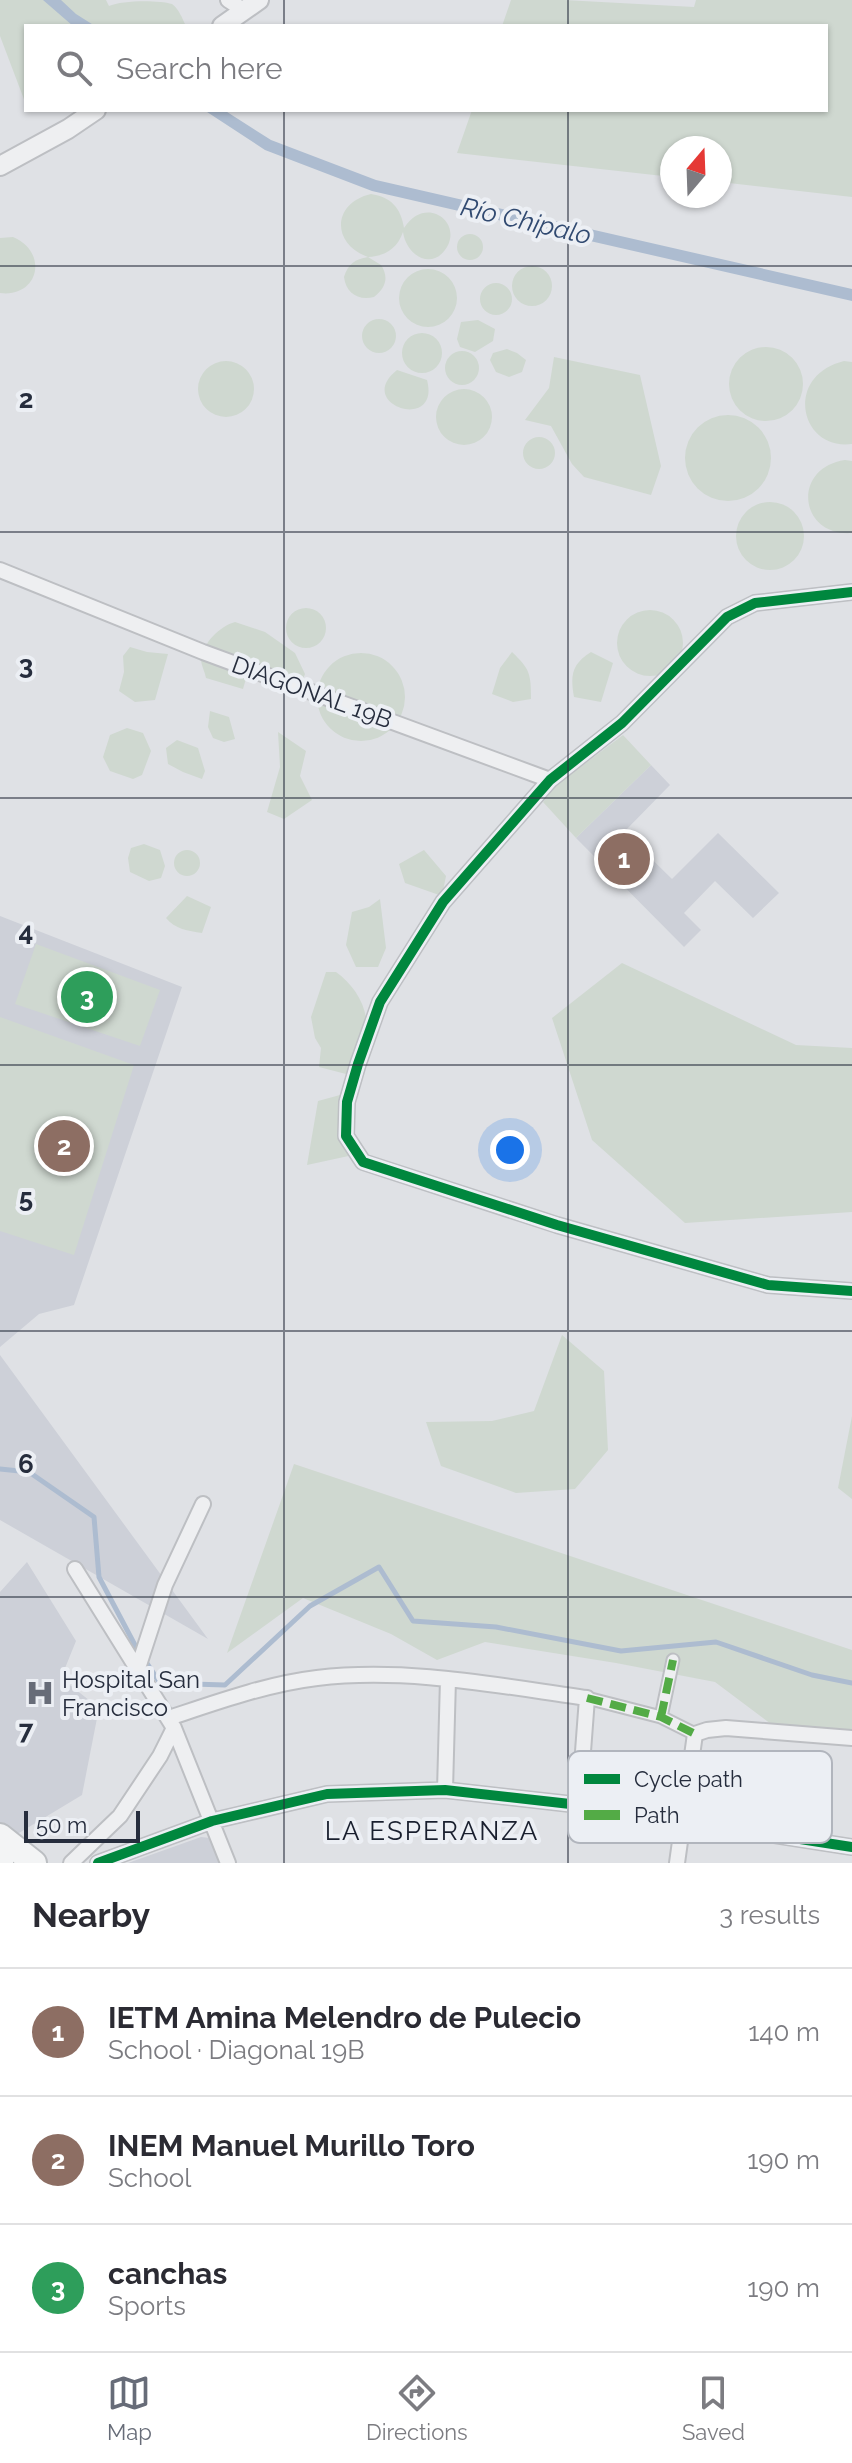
<!DOCTYPE html>
<html lang="en">
<head>
<meta charset="utf-8">
<style>
  :root { --surface:#fff; --page:#f2f2f3; --text:#2b2b33; --muted:#7c7c81; --line:#e1e1e2; --accent:#676c78 }
  body { margin:0; font-family:Raleway,sans-serif; background:var(--page); color:var(--text) }
  .compass { position:absolute; left:660px; top:136px; width:72px; height:72px; border-radius:50%; background:var(--surface); box-shadow:0 2px 6px #0004; rotate:19deg }
  .scale { position:absolute; left:24px; bottom:20px; width:116px; box-sizing:border-box; padding-left:8px; border:4px solid #262d3d; border-top:0; font-size:22px; line-height:28px; white-space:nowrap; color:#262d3d; -webkit-text-stroke:6px #eceff4; paint-order:stroke }
  .you { position:absolute; left:510px; top:1150px; width:28px; height:28px; margin:-20px; border:6px solid #fff; border-radius:50%; background:#1a73e8; box-shadow:0 0 0 12px #1a73e833 }
  .badge { display:grid; place-items:center; width:52px; height:52px; border-radius:50%; background:var(--accent); color:#fff; font-size:26px; font-weight:700 }
  .pin { position:absolute; translate:-50% -50%; border:4px solid #fff; box-shadow:0 2px 8px #0006 }
  .list { margin:0; padding:0; list-style:none }
  h2 { display:flex; justify-content:space-between; align-items:center; height:104px; margin:0; padding:0 32px; font-size:34px }
  h2 small { font-size:26px; font-weight:400; color:var(--muted) }
  .list li { display:grid; grid-template-columns:52px 1fr auto; gap:24px; align-items:center; box-sizing:border-box; height:128px; padding:0 32px; border-top:2px solid var(--line) }
  .list b { display:block; font-size:30px; white-space:nowrap }
  .list p { margin:0; font-size:26px; white-space:nowrap; color:var(--muted) }
  .list em { font-size:26px; font-style:normal; color:var(--muted) }
  .icon { flex:none; width:44px; height:44px; fill:none; stroke:currentColor; stroke-width:2; stroke-linecap:round; stroke-linejoin:round }
  .map { position:relative; flex:none; width:852px; height:1863px; overflow:hidden }
  .search { position:absolute; background:var(--surface); box-shadow:0 2px 6px #0004; left:24px; right:24px; top:24px; height:88px; display:flex; align-items:center; gap:20px; box-sizing:border-box; padding:0 28px; border-radius:0px; color:var(--muted); font-size:30px }
  .sheet { height:488px; background:var(--surface) }
  nav { display:flex; justify-content:space-around; align-items:center; box-sizing:border-box; height:112px; border-top:2px solid var(--line); background:var(--surface); font-size:22px; color:var(--muted) }
  nav a { display:grid; justify-items:center; gap:4px }
  nav .on { color:var(--accent) }
  .map>svg:first-child { display:block }
</style>
</head>
<body>
<div class="map">
<svg width="852" height="1863" viewBox="0 0 852 1863">
  <rect width="100%" height="100%" fill="#dfe1e5"/>
  <!-- built -->
  <path fill="#cdd0d8" d="M651,765l19,20 -46,47 48,47 46,-46 61,60 -26,25 -38,-37 -31,32 17,17 -17,17 -108,-109z
    M0,916l182,71 -108,318 -35,9 -39,33z
    M0,1355l208,284 -208,-119z
    M27,1562l49,79 -15,37 38,30 -17,87 -68,41 -14,-10v-234z
    M201,1837l9,1 10,25h-92z"/>
  <!-- green -->
  <path fill="#cfd8d0" d="M0,0h106l3,6c13,-6 50,-6 63,-2 7,5 10,14 14,22h-160l-1,76 -25,-66z
    M511,0h53l130,7 2,-7h156v197l-132,-15v-34h-48v29l-215,-24 15,-43h354v-84h-324z
    M371,194c20,3 30,14 33,34 21,-33 58,-7 43,19 -15,25 -41,8 -44,-15 -6,17 -18,24 -35,25l13,8c8,12 5,23 -7,32 -16,4 -28,-4 -30,-20 4,-13 11,-18 24,-20 -37,-13 -36,-54 3,-63z
    M457 247a13 13 0 1 1 26 0a13 13 0 1 1-26 0Z
    M13,237c36,15 26,61 -13,56v-55z
    M512 286a20 20 0 1 1 40 0a20 20 0 1 1-40 0Z
    M399 298a29 29 0 1 1 58 0a29 29 0 1 1-58 0Z
    M480 299a16 16 0 1 1 32 0a16 16 0 1 1-32 0Z
    M362 336a17 17 0 1 1 34 0a17 17 0 1 1-34 0Z
    M478,320l17,9 -2,12 -18,11 -15,-5 -3,-8 4,-17z
    M402 353a20 20 0 1 1 40 0a20 20 0 1 1-40 0Z
    M729 384a37 37 0 1 1 74 0a37 37 0 1 1-74 0Z
    M507,349l10,4 9,7 -4,12 -13,5 -13,-5 -6,-12 3,-7z
    M445 368a17 17 0 1 1 34 0a17 17 0 1 1-34 0Z
    M554,357l86,18 21,91 -10,29 -67,-18 -12,-13 -21,-38 -26,-6 24,-32z
    M198 389a28 28 0 1 1 56 0a28 28 0 1 1-56 0Z
    M844,361l8,1v82c-52,7 -69,-68 -8,-83z
    M397,370l30,10c14,53 -74,25 -30,-10z
    M436 417a28 28 0 1 1 56 0a28 28 0 1 1-56 0Z
    M685 458a43 43 0 1 1 86 0a43 43 0 1 1-86 0Z
    M523 453a16 16 0 1 1 32 0a16 16 0 1 1-32 0Z
    M845,460l7,1v72c-53,4 -61,-65 -7,-73z
    M736 536a34 34 0 1 1 68 0a34 34 0 1 1-68 0Z
    M286 628a20 20 0 1 1 40 0a20 20 0 1 1-40 0Z
    M617 643a33 33 0 1 1 66 0a33 33 0 1 1-66 0Z
    M235,622l30,10 30,21 10,21 -2,5 -54,-11 -6,21 -37,-11c-1,-6 -5,-13 -5,-19 2,-16 19,-33 34,-37z
    M130,647l17,5 21,2 -13,46 -20,2 -16,-11 5,-19 -1,-16z
    M512,652c18,17 19,22 19,47l-18,3 -21,-8 8,-26z
    M591,652l22,11 -12,39 -27,-5c-4,-22 -2,-33 17,-45z
    M317 697a44 44 0 1 1 88 0a44 44 0 1 1-88 0Z
    M210,711l19,6 6,22 -11,3 -11,-4 -5,-11z
    M127,728l16,5 8,18 -9,24 -9,4 -23,-8 -7,-14 7,-22z
    M278,732l28,19 -6,25 12,24 -28,19 -17,-7 13,-45z
    M623,735l28,30 -75,73 -33,-36 15,-18z
    M177,740l21,8 7,23 -3,8 -19,-7 -15,-8 -2,-16z
    M144,844l16,6 5,16 -4,12 -12,3 -19,-9 -2,-14 3,-10z
    M174 863a13 13 0 1 1 26 0a13 13 0 1 1-26 0Z
    M424,850l22,26 -4,20 -37,-13 -6,-19z
    M187,896l24,11 -9,26c-14,-2 -27,-4 -36,-15z
    M380,899l6,49 -8,19h-22l-10,-22 6,-33 17,-5z
    M36,944l124,46 -20,56 -125,-42z
    M622,963l174,82 56,3v164l-167,11 -93,-83 -40,-122z
    M326,972h10c21,15 36,41 29,68 -3,10 -14,20 -19,34l-27,-7 2,-19 -6,-10 -4,-21z
    M0,1017l134,48 -60,190 -74,-24z
    M340,1095l7,28 20,29 -60,13 11,-64z
    M562,1335l42,36 4,79 -33,39 -59,4 -75,-27 -15,-44 66,-1 42,-10z
    M852,1416v83l-14,-11z
    M294,1464l558,186v84l-73,-4 -64,-48 -99,-19 -131,-21 -48,18 -46,-26 -88,-36 -76,55z"/>
  <!-- water -->
  <path fill="#adbcd0" d="M43,0h18l15,14 19,12h-22z
    M204,110h20l47,30 105,40 476,109v12l-480,-110 -107,-41z"/>
  <g fill="none" stroke-linecap="round" stroke-linejoin="round">
    <!-- stream -->
    <path stroke="#adbcd0" stroke-width="5" d="M0,1469l29,3 65,45 5,60 37,70 24,36 65,2 85,-79 69,-39 34,54 83,6 125,24 95,-9 96,33 40,8"/>
    <defs>
      <path id="pedestrian" d="M587,1698l74,19 34,17
        M661,1717l12,-57"/>
      <path id="minor" d="M228,0l17,11
        M0,570l203,82 347,128
        M852,592l-97,11 -28,14 -105,106 -72,57 -107,122 -63,100 -22,62 -11,38 -1,34 17,26 194,63 211,60 84,6
        M75,1569l99,159 54,135
        M138,1668l27,-83 38,-81
        M169,1718c48,-16 98,-34 148,-40 88,-11 183,8 270,20l-8,107
        M445,1790l3,-111
        M71,1863l49,-47 40,-60 14,-28
        M98,1863l114,-42 115,-27 118,-4 134,15 273,42
        M677,1863l18,-129 12,-4 19,-2 126,10"/>
      <path id="tertiary" d="M222,26l37,-26
        M0,166l68,-37 28,-19"/>
      <path id="primary" d="M0,1836l34,27
        M0,1863h1"/>
    </defs>
    <!-- pedestrian casing -->
    <use href="#pedestrian" stroke="#bdbfc3" stroke-width="15"/>
    <!-- minor casing -->
    <use href="#minor" stroke="#bdbfc3" stroke-width="18"/>
    <!-- tertiary casing -->
    <use href="#tertiary" stroke="#bdbfc3" stroke-width="22"/>
    <!-- primary casing -->
    <use href="#primary" stroke="#bbbec2" stroke-width="28"/>
    <!-- pedestrian -->
    <use href="#pedestrian" stroke="#eeeff1" stroke-width="11"/>
    <!-- minor -->
    <use href="#minor" stroke="#eeeff1" stroke-width="14"/>
    <!-- tertiary -->
    <use href="#tertiary" stroke="#eeeff1" stroke-width="18"/>
    <!-- primary -->
    <use href="#primary" stroke="#f3f4f5" stroke-width="24"/>
    <!-- quiet -->
    <path stroke="#53ab46" stroke-width="8" stroke-dasharray="16 8" stroke-linecap="butt" d="M587,1698l74,19 34,17
      M661,1717l12,-57"/>
    <defs>
      <path id="cycleway" d="M852,592l-97,11 -28,14 -105,106 -72,57 -107,122 -63,100 -22,62 -11,38 -1,34 17,26 194,63 211,60 84,6
        M98,1863l114,-42 115,-27 118,-4 134,15 273,42"/>
    </defs>
    <!-- cycleway casing -->
    <use href="#cycleway" stroke="#eceff4" stroke-width="15"/>
    <!-- cycleway -->
    <use href="#cycleway" stroke="#00873e" stroke-width="10"/>
  </g>
  <!-- grid -->
  <path fill="none" stroke="#262d3d" stroke-width="2" stroke-opacity="0.55" d="M284,0v26M568,0v26M284,110v1753M568,110v1753M0,266h852M0,532h852M0,798h852M0,1065h852M0,1331h852M0,1597h852"/>
  <!-- icons -->
  <defs>
    <symbol id="hospital-bare" viewBox="-9 -9 18 18"><path d="M-5-5h3v3.5h4V-5h3V5h-3V1.5h-4V5h-3Z" fill="#676c78" stroke="#eceff4" stroke-width="2.5" paint-order="stroke"/></symbol>
  </defs>
  <g fill-rule="evenodd">
    <use href="#hospital-bare" x="20" y="1673" width="40" height="40"/>
  </g>
  <g text-anchor="middle" dominant-baseline="central" stroke-width="8" stroke-linejoin="round" paint-order="stroke">
    <!-- street labels -->
    <g font-size="24" fill="#262d3d" stroke="#eceff4">
      <text transform="translate(312 692) rotate(20)">DIAGONAL 19B</text>
    </g>
    <!-- poi labels -->
    <g font-size="24" fill="#262d3d" stroke="#eceff4" text-anchor="start">
      <text x="62" y="1679">Hospital San<tspan x="62" dy="28">Francisco</tspan></text>
    </g>
    <!-- water labels -->
    <g font-size="26" font-style="italic" fill="#314a71" stroke="#eceff4">
      <text transform="translate(526 221) rotate(13)">Río Chipalo</text>
    </g>
    <!-- neighbourhood labels -->
    <g font-size="26" letter-spacing="2" fill="#191f2e" stroke="#eceff4">
      <text x="432" y="1831">LA ESPERANZA</text>
    </g>
  </g>
  <!-- legend -->
  <rect x="568" y="1751" width="264" height="92" rx="12" fill="#eceff4" stroke="#b1b5bd" stroke-width="2"/>
  <rect x="584" y="1774" width="36" height="10" fill="#00873e"/>
  <rect x="584" y="1810" width="36" height="10" fill="#53ab46"/>
  <g font-size="22" fill="#262d3d">
    <text x="634" y="1787">Cycle path</text>
    <text x="634" y="1823">Path</text>
  </g>
  <g font-size="26" text-anchor="middle" font-weight="bold" fill="#262d3d" stroke="#eceff4" stroke-width="8" stroke-linejoin="round" paint-order="stroke">
    <text x="26" y="408">2</text>
    <text x="26" y="674">3</text>
    <text x="26" y="941">4</text>
    <text x="26" y="1207">5</text>
    <text x="26" y="1473">6</text>
    <text x="26" y="1739">7</text>
  </g>
</svg>
<svg class="compass" viewBox="-18 -18 36 36"><path d="M0-13l5 13h-10z" fill="#e53935"/><path d="M0 13l5-13h-10z" fill="#7c7c81"/></svg>
<div class="scale">50 m</div>
<div class="you"></div>
<div class="pin badge" style="left:624px;top:859px;background:#8d6e63">1</div>
<div class="pin badge" style="left:64px;top:1146px;background:#8d6e63">2</div>
<div class="pin badge" style="left:87px;top:997px;background:#2e9e5b">3</div>
<div class="search"><svg class="icon" aria-label="search" viewBox="0 0 24 24"><circle cx="10" cy="10" r="6"/><path d="M15 15l6 6"/></svg>Search here</div>
</div>
<section class="sheet">
<h2>Nearby<small>3 results</small></h2>
<ul class="list">
<li><span class="badge" style="background:#8d6e63">1</span><div><b>IETM Amina Melendro de Pulecio</b><p>School · Diagonal 19B</p></div><em>140 m</em></li>
<li><span class="badge" style="background:#8d6e63">2</span><div><b>INEM Manuel Murillo Toro</b><p>School</p></div><em>190 m</em></li>
<li><span class="badge" style="background:#2e9e5b">3</span><div><b>canchas</b><p>Sports</p></div><em>190 m</em></li>
</ul>
</section>
<nav>
<a class="on"><svg class="icon" aria-label="map" viewBox="0 0 24 24"><path d="M3 6l6-2 6 2 6-2v14l-6 2-6-2-6 2zM9 4v14M15 6v14"/></svg>Map</a>
<a><svg class="icon" aria-label="directions" viewBox="0 0 24 24"><path d="M12 3l9 9-9 9-9-9zM9 14v-3h6M13 9l2 2-2 2"/></svg>Directions</a>
<a><svg class="icon" aria-label="saved" viewBox="0 0 24 24"><path d="M7 4h10v16l-5-4-5 4z"/></svg>Saved</a>
</nav>
</body>
</html>
